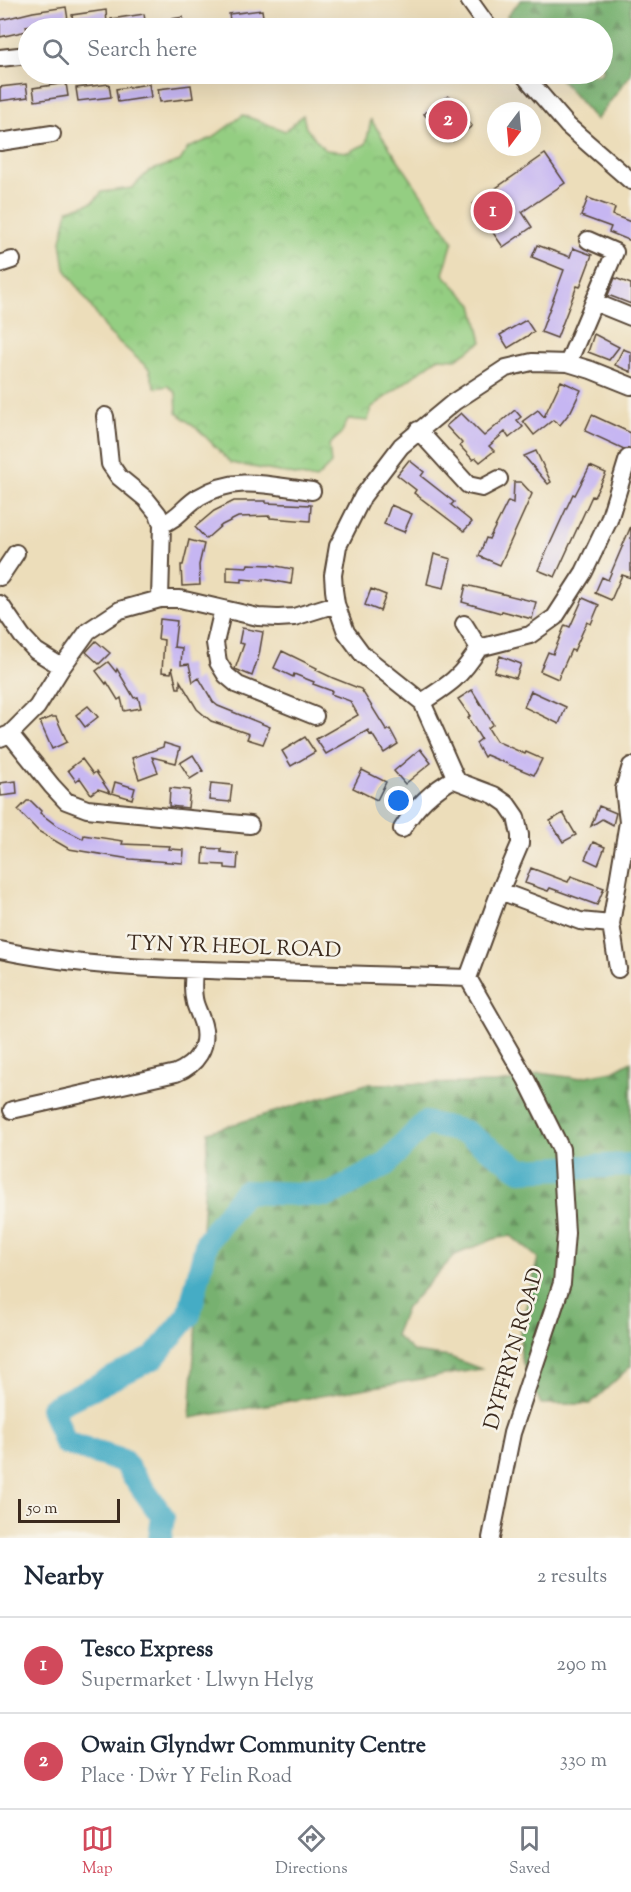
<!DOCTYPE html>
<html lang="en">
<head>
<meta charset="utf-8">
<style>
  :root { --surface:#fff; --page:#f2f2f3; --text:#1f2937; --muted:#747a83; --line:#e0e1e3; --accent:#d1495b }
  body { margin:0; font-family:"Sorts Mill Goudy",serif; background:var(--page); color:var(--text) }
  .compass { position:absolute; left:487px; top:102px; width:54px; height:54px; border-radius:50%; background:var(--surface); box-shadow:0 6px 24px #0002; rotate:196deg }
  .scale { position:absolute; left:18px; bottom:15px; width:102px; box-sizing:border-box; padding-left:6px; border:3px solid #3b2a1e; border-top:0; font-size:16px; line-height:21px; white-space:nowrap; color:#3b2a1e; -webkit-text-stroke:4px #f7f3e8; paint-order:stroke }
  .you { position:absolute; left:399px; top:801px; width:21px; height:21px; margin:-15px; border:4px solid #fff; border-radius:50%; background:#1a73e8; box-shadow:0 0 0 9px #1a73e833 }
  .badge { display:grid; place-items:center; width:39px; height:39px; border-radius:50%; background:var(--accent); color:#fff; font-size:20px; font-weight:700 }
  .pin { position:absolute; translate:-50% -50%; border:3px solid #fff; box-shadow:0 2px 6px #0006 }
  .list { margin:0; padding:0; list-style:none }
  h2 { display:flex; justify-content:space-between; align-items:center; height:78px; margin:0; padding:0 24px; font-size:26px }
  h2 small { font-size:20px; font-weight:400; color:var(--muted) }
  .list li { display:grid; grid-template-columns:39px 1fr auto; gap:18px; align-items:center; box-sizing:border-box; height:96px; padding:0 24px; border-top:2px solid var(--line) }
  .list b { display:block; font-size:22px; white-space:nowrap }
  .list p { margin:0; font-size:20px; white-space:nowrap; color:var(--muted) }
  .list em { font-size:20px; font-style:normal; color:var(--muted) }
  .icon { flex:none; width:33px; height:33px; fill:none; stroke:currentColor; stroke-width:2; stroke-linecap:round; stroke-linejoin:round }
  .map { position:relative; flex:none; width:631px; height:1538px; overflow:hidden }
  .search { position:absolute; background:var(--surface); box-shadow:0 6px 24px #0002; left:18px; right:18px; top:18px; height:66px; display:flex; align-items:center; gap:15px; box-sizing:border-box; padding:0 21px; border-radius:33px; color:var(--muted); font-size:22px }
  .sheet { height:270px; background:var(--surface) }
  nav { display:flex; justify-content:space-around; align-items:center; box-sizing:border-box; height:84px; border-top:2px solid var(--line); background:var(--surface); font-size:16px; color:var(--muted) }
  nav a { display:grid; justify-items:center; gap:3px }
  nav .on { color:var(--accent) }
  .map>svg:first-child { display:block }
</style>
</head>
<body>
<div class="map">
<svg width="631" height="1538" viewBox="0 0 631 1538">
  <defs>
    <pattern id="forest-firs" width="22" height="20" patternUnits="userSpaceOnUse" patternTransform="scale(1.5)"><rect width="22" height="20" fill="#77b170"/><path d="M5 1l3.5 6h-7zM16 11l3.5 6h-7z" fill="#63905b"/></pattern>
    <pattern id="park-crowns" width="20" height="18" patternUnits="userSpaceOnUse" patternTransform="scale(1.5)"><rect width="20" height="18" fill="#94ce82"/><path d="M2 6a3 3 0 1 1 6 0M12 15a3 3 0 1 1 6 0" fill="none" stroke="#80b170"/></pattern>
  </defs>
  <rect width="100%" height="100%" fill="#f7f3e8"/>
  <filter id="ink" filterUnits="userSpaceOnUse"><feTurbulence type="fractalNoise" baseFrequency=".0167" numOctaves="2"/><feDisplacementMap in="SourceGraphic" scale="12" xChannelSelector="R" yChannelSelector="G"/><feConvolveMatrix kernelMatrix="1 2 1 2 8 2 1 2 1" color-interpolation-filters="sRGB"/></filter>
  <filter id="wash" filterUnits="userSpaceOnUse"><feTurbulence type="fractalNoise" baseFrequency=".008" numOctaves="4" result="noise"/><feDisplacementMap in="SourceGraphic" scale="24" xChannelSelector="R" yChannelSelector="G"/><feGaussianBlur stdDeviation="1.35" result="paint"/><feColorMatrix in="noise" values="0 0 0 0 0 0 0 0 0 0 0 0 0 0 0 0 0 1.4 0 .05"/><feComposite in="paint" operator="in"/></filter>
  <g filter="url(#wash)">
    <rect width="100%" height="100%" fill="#ecddba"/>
    <!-- forest -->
    <path fill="url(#forest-firs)" stroke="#596e47" stroke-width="1.5" d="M521,0h110v74l-35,46 -40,-46h46v-46h-85l-10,-12z
      M631,1061v305l-41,38h-49l-20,-45 -1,-26 18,-75 -27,-22 -17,3 -39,16 -49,53 -11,27 19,17 36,5 31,12 -291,49 18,-286 158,-48 131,-1 29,-4 13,-6 37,5 37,-7z"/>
    <!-- park -->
    <path fill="url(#park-crowns)" stroke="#687c50" stroke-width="1.5" d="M243,115l42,16 18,-16 3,13 19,22 23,2 18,-8 5,-24 82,121 -10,33 30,31 9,37 -26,17 -18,-1 -67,50 -3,13 -20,-2 -7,15 -12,11 2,19 -15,15 -85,-16 -31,-32 -23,-18 -1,-20 -8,-7 -13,2 -6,-19 -40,-36 -44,-64 -4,-28 7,-31 25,-8 9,-10 30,-4 17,-17 31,-10 8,-13 24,-10z"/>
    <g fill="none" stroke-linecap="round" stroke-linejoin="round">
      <!-- river -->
      <path stroke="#45acc5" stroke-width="24" d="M160,1538l3,-21 -40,-56 -58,-18 -13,-35 101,-50 36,-43 18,-74 37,-49 85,3 56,-30 40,-42 40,9 56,38 110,-5"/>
    </g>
    <g id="blocks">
      <!-- building -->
      <path fill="#c6b6f2" d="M66,7l2,13 -42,6 1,5 -27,6v-17l33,-8z
        M106,10l1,14 -33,4 -2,-13z
        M262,10l2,13 -33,4 -2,-13z
        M144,14l2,13 -34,1 -1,-9z
        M183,17l2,11h-32l-1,-6z
        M66,83l2,13 -33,5 -2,-13z
        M26,84l2,13 -28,4v-14z
        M109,84l2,13 -33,4 -2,-13z
        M149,84l2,13 -33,5 -2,-13z
        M191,85l2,13 -33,4 -2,-13z
        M448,96l24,30 -19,15 -11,-15 -5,4 -13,-16z
        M545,154l20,29 -43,29 10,15 -29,20 -30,-43z
        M588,198l27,10 -2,7 18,7v19l-22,-9 2,-5 -30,-11z
        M537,245l33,12 3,-9 19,7 -12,32 -3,-1 -20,52 -16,-6 23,-62 -32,-13z
        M615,278l16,6v20l-23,-9z
        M526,320l8,12 -26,16 -8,-13z
        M594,334l25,13 -10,13 -21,-8z
        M623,349l8,3v20l-16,-7z
        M561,381l20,9 -10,21 -11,14 -7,-5 -19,15 -11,-14 15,-11 6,7z
        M515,410l6,7 -4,3 6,7 -14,11 -4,-6 -16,14 5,5 -14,11 -4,-4 -3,2 -13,-14 2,-3 -16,-17 15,-13 23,23z
        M592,415l39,18v15l-7,1 -39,-18z
        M536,451l15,31 -3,2 -24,-28z
        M409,460l15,12 -3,4 33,26 -3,3 21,17 -8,9 -50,-38 2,-3 -19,-15z
        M590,466l16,7 -12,24 -2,-1 -37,81 -17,-7 35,-76 2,1z
        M514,482h7l11,12 -32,71 -21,-9 7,-18 3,1 19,-38 5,2z
        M234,501h32v2l45,2 -1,16 -40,-3v-2l-32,1 -16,8 -16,14 -11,-12 19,-16z
        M391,505l21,9 -8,18 -20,-8z
        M631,526v52l-9,-3 -11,25 -16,-7 7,-16 6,3z
        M189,540l15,4 -5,21 1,20 -18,1 -1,-21h2z
        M434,554l17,5 -7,29 -17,-4z
        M248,564l23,1 22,4 -2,15 -28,-5v2l-21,-2v3l-15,-1v-15l20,1z
        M466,585l70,17 -4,17 -30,-8 -1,2 -39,-11z
        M371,589l15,6 -6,16 -15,-6z
        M583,598l16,7 -8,19 -4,-2 -13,29 -3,-1 -13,29 -18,-8 8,-19 5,2 12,-29 5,2z
        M160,619l17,2 -3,26 8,1 -1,17 8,-1 4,18 6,-4 14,24 5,4 52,21 -7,17 -16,-5 2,-5 -38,-13 -14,-12 -17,-28v7h-3l-5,-21 -1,6 -9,-1 2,-32 -6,-1z
        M242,628l21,4 -4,23 -7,21 -17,-7 9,-25 -5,-1z
        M96,641l14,12 -11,11 -13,-12z
        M282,651l35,17 -1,2 17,8 28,11 26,42 3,-2 8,15 -14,9 -12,-19 -2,1 -2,-5 -42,24 -10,-15 42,-24 -8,-14 -19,-7 1,-3 -19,-7 1,-2 -20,-8 -1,3 -19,-9z
        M500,656l21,8 -5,14 -22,-6z
        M108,662l8,10 1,-3 17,29 4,-1 3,11 -17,3 -3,-13 -3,2 -11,-18 -1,2 -10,-13z
        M472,690l21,34 -5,4 8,13 29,13 1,-2 16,7 -8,16 -48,-20 -2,2 -8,-14 5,-4 -13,-21 2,-2 -12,-17z
        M531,691l35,16 -7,17 -35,-17z
        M88,706l10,11 -13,10 -9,-12z
        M52,717h4l11,25 -15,7 -12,-27z
        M305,737l10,15 -24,14 -9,-15z
        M164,743l16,5 -4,15 -24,-6 6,15 -19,7 -7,-21 31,-11z
        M420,749l11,14 -26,21 -11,-13z
        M193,755l10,16 -13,8 -10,-16z
        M82,759l11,15 3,-2 14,21 -12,-4 -7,5 -11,-16 -4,3 -8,-11z
        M362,770l24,12 -9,18 -24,-12z
        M16,781l1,13 -16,2 -1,-13z
        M115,782l20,6 -3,11 -20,-6z
        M211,783l21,2 -2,17 -21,-2z
        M170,788l20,2 -2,18 -19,-2z
        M27,801h4l10,10 -1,2 16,12 27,14 1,-4 39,6 -1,3 48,2 -1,3 15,1 -1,13 -53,-4 -61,-10 -31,-18 -20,-21z
        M599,806l17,7 -3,12 -11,-6 -11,7z
        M563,813l13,22 -13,7 -13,-21z
        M593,842l12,5 -7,18 -13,-6z
        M204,848l17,1v3l17,2 -1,15 -12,-1v-3l-22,-1z
        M531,868l37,14 3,-6 33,12 -7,17 -47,-17 -2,3 -23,-8z"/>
    </g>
  </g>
  <g filter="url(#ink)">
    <use href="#blocks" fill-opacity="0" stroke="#564535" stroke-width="1.5"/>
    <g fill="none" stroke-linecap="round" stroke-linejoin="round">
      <defs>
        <path id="street" d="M469,0l20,28
          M0,58l28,-3
          M523,74l45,52 63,55
          M0,142l52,-8
          M0,264l12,-4
          M594,302l37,15
          M568,363l47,-111 -27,-12
          M105,416l5,48 9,13 27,22 12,15 4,10 -2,75
          M418,430l50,55 14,3 17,-9
          M162,524c15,-4 23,-19 37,-27 38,-23 71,-11 113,-6
          M0,577l16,-24
          M0,604l22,32 14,15 26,16
          M223,609l-8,34 3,19 8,13 12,10 77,31
          M464,624l15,24
          M422,702c28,-18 39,-25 57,-54l51,-13 25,-18 29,-45 25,-52 19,-62
          M10,734l42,52 14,15 21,8 163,16
          M0,738l10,-4 27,-27 25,-40 26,-36 32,-21 40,-11h20l78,18 20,1 16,-1 42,-13
          M402,829c14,-23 30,-38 53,-51
          M500,891l80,30 31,3
          M0,950c79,17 160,19 240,21 76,3 152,5 228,7
          M618,969l-7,-45 17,-102 -4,-33 7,-23
          M468,978l32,-87 20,-47v-9l-4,-18 -9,-13 -13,-9 -37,-14 -35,-79 -59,-47 -17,-23 -10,-28 -2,-14 -1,-15 5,-29 25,-50 38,-50 53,-44 52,-34 26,-6 36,1 23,7 40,16
          M468,978l58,101 35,70 5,84 -4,50 -50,150 -21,105
          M12,1110l164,-37c20,-8 33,-26 27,-48 -2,-8 -6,-15 -8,-22 -3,-11 -2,-22 -1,-33"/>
      </defs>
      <!-- street casing -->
      <use href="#street" stroke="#564535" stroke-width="20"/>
      <!-- street -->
      <use href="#street" stroke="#fff" stroke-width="16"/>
    </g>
  </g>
  <g text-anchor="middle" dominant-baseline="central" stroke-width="5" stroke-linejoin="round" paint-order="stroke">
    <!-- street labels -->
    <g font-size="21" fill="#3b2a1e" stroke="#f7f3e8">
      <text transform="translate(234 948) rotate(2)">TYN YR HEOL ROAD</text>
      <text transform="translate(515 1349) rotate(-74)">DYFFRYN ROAD</text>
    </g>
  </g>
</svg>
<svg class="compass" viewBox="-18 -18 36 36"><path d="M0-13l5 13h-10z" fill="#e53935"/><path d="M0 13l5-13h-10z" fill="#747a83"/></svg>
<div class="scale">50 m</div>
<div class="you"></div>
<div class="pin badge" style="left:493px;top:211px">1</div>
<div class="pin badge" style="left:448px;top:120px">2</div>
<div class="search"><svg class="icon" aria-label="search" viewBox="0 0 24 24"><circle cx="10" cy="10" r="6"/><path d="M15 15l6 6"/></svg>Search here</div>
</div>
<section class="sheet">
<h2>Nearby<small>2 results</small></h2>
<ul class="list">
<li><span class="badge">1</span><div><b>Tesco Express</b><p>Supermarket · Llwyn Helyg</p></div><em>290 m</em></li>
<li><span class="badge">2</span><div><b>Owain Glyndwr Community Centre</b><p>Place · Dŵr Y Felin Road</p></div><em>330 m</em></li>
</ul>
</section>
<nav>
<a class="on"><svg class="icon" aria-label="map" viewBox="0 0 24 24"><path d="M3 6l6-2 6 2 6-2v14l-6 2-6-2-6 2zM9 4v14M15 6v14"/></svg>Map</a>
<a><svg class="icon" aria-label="directions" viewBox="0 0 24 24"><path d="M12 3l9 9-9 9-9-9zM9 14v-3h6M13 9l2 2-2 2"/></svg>Directions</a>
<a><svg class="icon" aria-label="saved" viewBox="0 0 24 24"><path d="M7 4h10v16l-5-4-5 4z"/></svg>Saved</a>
</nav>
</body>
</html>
